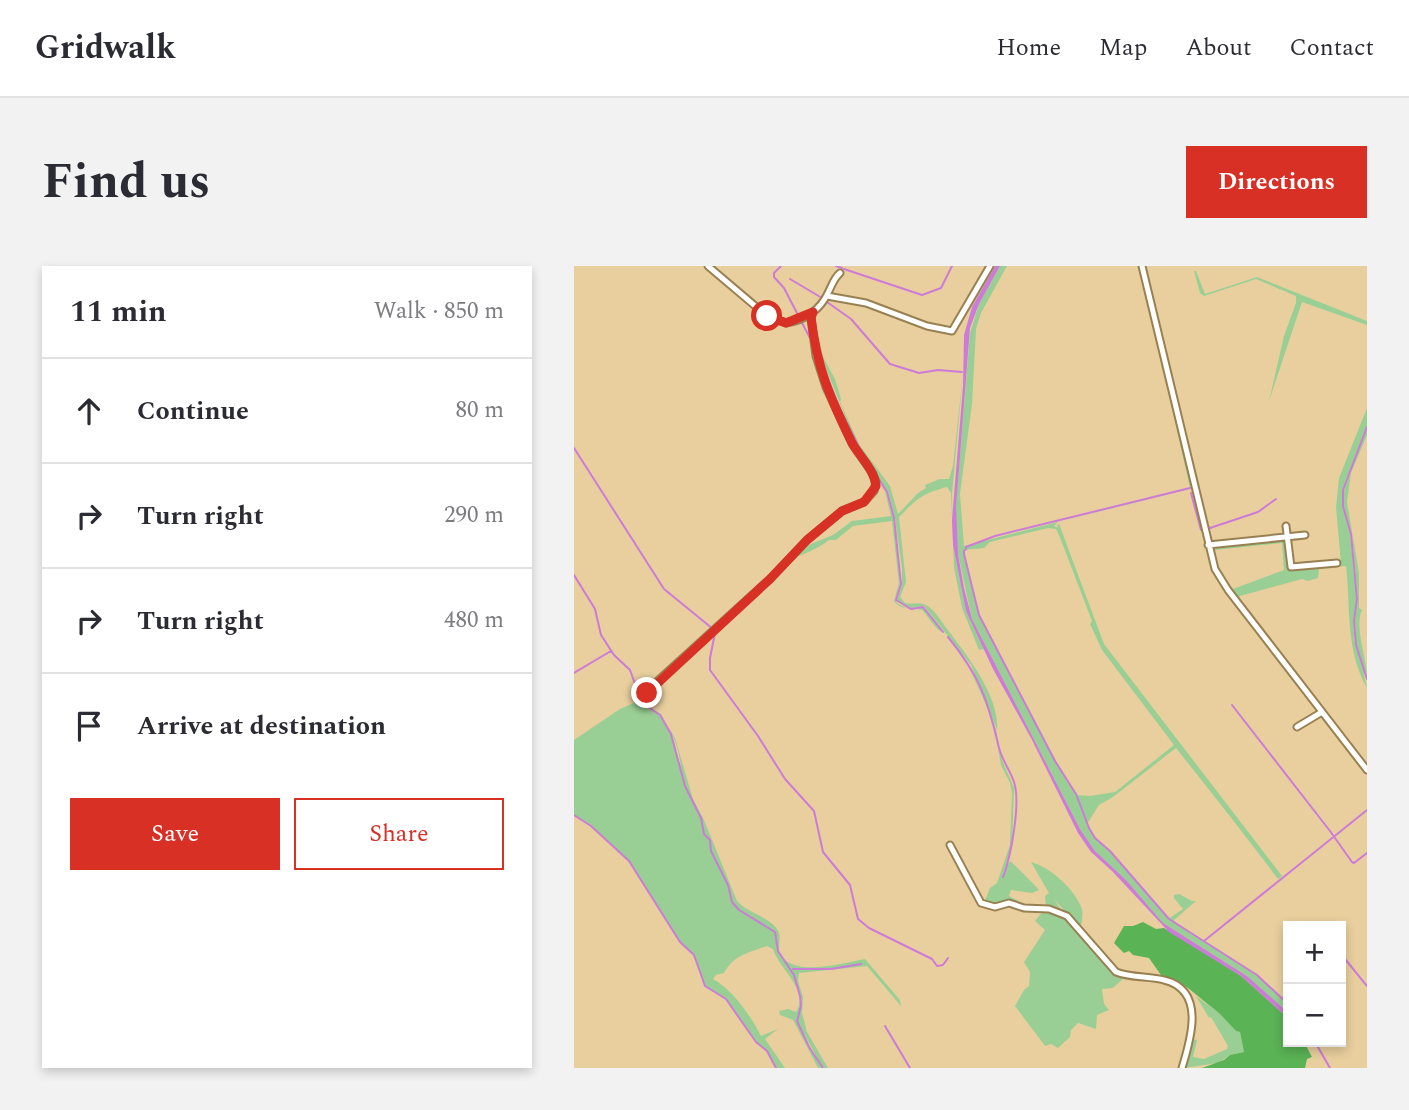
<!DOCTYPE html>
<html lang="en">
<head>
<meta charset="utf-8">
<style>
  :root { --surface:#fff; --page:#f2f2f3; --text:#2b2b33; --muted:#7c7c81; --line:#e1e1e2; --accent:#d93025 }
  body { margin:0; font-family:Spectral,serif; background:var(--page); color:var(--text) }
  .controls { position:absolute; right:21px; bottom:21px; display:grid; overflow:hidden; border-radius:0px; box-shadow:0 4px 10px #0003 }
  .controls button { width:63px; height:63px; display:grid; place-items:center; padding:0; border:0; border-bottom:2px solid var(--line); background:var(--surface); color:var(--text); font:35px sans-serif }
  .stop { position:absolute; width:21px; height:21px; margin:-16px; border:5px solid #d93025; border-radius:50%; background:#fff }
  .stop.end { background:#d93025; border-color:#fff; box-shadow:0 2px 7px #0008 }
  .list { margin:0; padding:0; list-style:none }
  h2 { display:flex; justify-content:space-between; align-items:center; height:91px; margin:0; padding:0 28px; font-size:30px }
  h2 small { font-size:23px; font-weight:400; color:var(--muted) }
  .list li { display:grid; grid-template-columns:46px 1fr auto; gap:21px; align-items:center; box-sizing:border-box; height:105px; padding:0 28px; border-top:2px solid var(--line) }
  .list b { display:block; font-size:26px; white-space:nowrap }
  .list em { font-size:23px; font-style:normal; color:var(--muted) }
  .actions { display:flex; gap:14px; padding:21px 28px }
  .actions a { flex:1; padding:16px 0; border:2px solid var(--accent); border-radius:0px; text-align:center; font-size:24px; color:var(--accent) }
  .actions .main { background:var(--accent); color:#fff }
  .icon { flex:none; width:38px; height:38px; fill:none; stroke:currentColor; stroke-width:2; stroke-linecap:round; stroke-linejoin:round }
  .map { position:relative; flex:none; width:793px; height:802px; overflow:hidden; border-radius:0px }
  header { display:flex; align-items:center; gap:42px; box-sizing:border-box; height:98px; padding:0 35px; background:var(--surface); border-bottom:2px solid var(--line) }
  header strong { font-size:33px }
  nav { display:flex; gap:38px; margin-inline-start:auto; font-size:24px }
  .intro { display:flex; align-items:center; justify-content:space-between; box-sizing:border-box; height:168px; padding:0 42px }
  h1 { margin:0; font-size:49px }
  .button { padding:18px 32px; border-radius:0px; background:var(--accent); color:#fff; font-size:24px; font-weight:700 }
  main { display:flex; gap:42px; padding:0 42px }
  aside { flex:1; background:var(--surface); border-radius:0px; box-shadow:0 4px 10px #0003 }
  .map>svg:first-child { display:block }
</style>
</head>
<body>
<header>
<strong>Gridwalk</strong>
<nav><a>Home</a><a>Map</a><a>About</a><a>Contact</a></nav>
</header>
<div class="intro"><h1>Find us</h1><a class="button">Directions</a></div>
<main>
<aside>
<h2>11 min<small>Walk · 850 m</small></h2>
<ul class="list">
<li><svg class="icon" aria-label="ahead" viewBox="0 0 24 24"><path d="M12 20V5M6 11l6-6 6 6"/></svg><div><b>Continue</b></div><em>80 m</em></li>
<li><svg class="icon" aria-label="right" viewBox="0 0 24 24"><path d="M7 20v-9h11M14 6l5 5-5 5"/></svg><div><b>Turn right</b></div><em>290 m</em></li>
<li><svg class="icon" aria-label="right" viewBox="0 0 24 24"><path d="M7 20v-9h11M14 6l5 5-5 5"/></svg><div><b>Turn right</b></div><em>480 m</em></li>
<li><svg class="icon" aria-label="arrive" viewBox="0 0 24 24"><path d="M6 21V4h12l-3 4 3 4H6"/></svg><div><b>Arrive at destination</b></div></li>
</ul>
<div class="actions"><a class="main">Save</a><a>Share</a></div>
</aside>
<div class="map">
<svg width="793" height="802" viewBox="0 0 793 802">
  <rect width="100%" height="100%" fill="#e9cf9e"/>
  <!-- green -->
  <path fill="#99cf94" fill-rule="evenodd" d="M426,0h7l-26,47 -5,16 -4,75 -12,90 4,52 226,-58 -50,-222 53,222 -135,34 -4,4 4,2 -1,-3 2,-1 45,120 178,232 -4,3c-33,-44 -67,-87 -102,-131l-63,49 -14,8 -12,19 11,18 12,9 58,68 15,-10 -9,-11v-3l5,-1 13,7h4l-22,19 2,4 81,51 31,29v10l-41,-38 -84,-53 -37,-43 -31,-29 -15,-22 -108,-210 -14,-65 -3,-38 15,-183 9,-29zM474,262l8,1 3,6 33,86 -2,3 12,26 72,95 -59,47 -25,4 -14,-1 -9,-13 -88,-167 -15,-65 20,-2 6,-6z
    M620,5h2l9,23 52,-17 110,44v4l-65,-23 -33,99 15,-65 12,-33v-7l-40,-17 -52,17 -4,-3z
    M243,80l18,33 6,20 -1,3 19,42 31,42 8,28 20,-21 8,-5 -1,-3 15,-6h9l4,-13 10,-92 -11,120 1,51 13,66 18,38 -5,1 -17,-42 -8,-41 -3,-74 -4,-6c-26,7 -30,12 -48,30l7,65 -6,15 5,6c7,2 14,-2 21,2 9,5 15,16 21,24 20,26 53,68 50,101l-26,-65 -47,-59 -13,2 -14,-8 5,-15v-16l-7,-51 -7,-26 -32,-49z
    M262,136l19,41 31,50 7,25 7,51v15l-5,16 3,4 13,6 12,-3 19,25c-7,-3 -14,-16 -20,-22 -10,-3 -21,1 -28,-9l5,-18 -7,-62 -39,5 -17,14h-7c-8,7 -28,16 -39,19l9,-10 34,-14 19,-14 39,-5 -6,-24 -29,-44 -22,-45z
    M793,142v18l-25,64 1,17 7,27 7,65 -4,22 2,24 5,10 7,33c-22,-39 -16,-80 -21,-122l-27,3 -1,9 -10,3 -6,-2 -62,17 -3,3 -19,-27 -5,-23 69,-10 4,1 3,29 52,-5 -5,-57 3,-29zM708,277l2,27 -51,19c-10,-11 -20,-25 -18,-39z
    M793,163v6l-16,38 -4,29 12,71v35l3,2c-8,17 5,48 5,68l-11,-33 -1,-24 3,-22 -6,-65 -8,-28v-16z
    M392,395l19,39 11,30 6,30 12,28 -2,58 -10,30 8,-15c2,1 28,27 29,29l-7,3 -21,-3 -2,6 8,4 3,4 -24,2 -12,-3 6,-15 7,-5 13,-38 2,-52 -2,-10 -9,-18 -6,-35 -7,-21z
    M62,436l23,13 12,19 10,35c-1,-18 -9,-40 -20,-53 -5,-6 -13,-9 -18,-13l18,11 14,24 18,61 11,21 33,81c11,12 30,15 40,28 6,9 -1,19 4,27 16,21 62,7 84,3l35,41 1,6 -34,-40 -68,7 -1,8 5,16 -1,16 5,19 21,36h-4l-4,-5 -23,-42 5,-15 -9,-35 8,35 -5,15 13,27 13,20h-4l-25,-48 -13,-5 -1,-4 9,-2 8,3c14,-22 -17,-43 -23,-63l-6,-3c-19,7 -33,9 -43,27l-8,2 -3,4c20,11 38,37 48,57l17,-7 -13,10 20,29h-9l-9,-17 -10,-9 -31,-44 -21,-12 -11,-32 -14,-12 -51,-81 -38,-36 -17,-10v-75l46,-31z
    M457,596c19,5 44,27 51,47 1,5 0,12 -1,17l-2,1 -25,-28 10,15 -18,-7 -1,-11 4,-3z
    M471,643l22,7 45,53 14,7 -13,12 -11,1 2,15 5,6 -12,5 -1,14 -18,-6 -7,7 -1,7 -12,11 -7,-4 -6,2 -30,-40 9,-16 5,-4 1,-14 -6,-10 21,-32 -10,-9z
    M622,730l24,18 16,17 4,1 4,20 -14,3 -12,8 -34,5 8,-29 5,1 -4,17 11,2 23,-10 1,-3 -17,-29 -2,1z"/>
  <!-- forest -->
  <path fill="#5ab355" d="M569,656l13,7 8,-1 77,48 47,42v24h16l8,15 -5,2 -2,9h-103l22,-8 6,-5 14,-3 -4,-20 -4,-1 -16,-17 -32,-26 -12,-8 -15,-5 -12,-17 -16,-3 -4,-4 -5,2 -10,-10 10,-17h9z"/>
  <!-- water -->
  <path fill="#cd7bd8" d="M421,0h5l-21,38 -9,24 -14,179 2,47 6,34 8,31 108,210 15,22 31,29 37,43 84,53 37,33 4,5v4l-47,-42 -72,-44 -57,-61 -21,-19 -13,-19 -46,-93 -39,-71 -27,-58 -13,-66 -1,-25 11,-134 1,-51 8,-28z"/>
  <g fill="none" stroke-linecap="round" stroke-linejoin="round">
    <!-- stream -->
    <path stroke="#cd7bd8" stroke-width="2" d="M207,0l-7,7v4l10,11 15,29
      M262,0l6,2
      M270,3l78,26 19,-7 11,-22
      M216,13l32,19
      M253,36l24,17 39,45 29,9 19,-3 24,2
      M227,55l10,19
      M244,88l23,57 22,44
      M793,161l-24,63v16l8,28 6,65 -3,22 2,24 11,34
      M0,182l90,141 49,40
      M296,199l17,27 7,26 7,66 -5,16 15,9 12,-2 20,25
      M617,227l10,37
      M633,263l51,-17 18,-13
      M392,281l29,-11 195,-48
      M392,283l-2,2v3l15,61 76,146 21,33 13,34 6,10 15,13 59,68 88,56 31,29
      M0,309l21,34 6,26 13,20 16,15 12,33 18,12 11,19 14,52 16,32 3,16 6,6 1,11 17,34 4,17 7,8 36,22 3,19 16,24 6,21 1,10 -4,15 12,26 14,21
      M141,367l-5,25v12l48,66 27,43 29,32 9,41 27,33 8,34 11,9 63,31 5,7 6,-1 5,-7
      M374,371c31,38 40,63 51,111 3,12 11,22 15,34 7,21 -3,74 -11,95
      M0,407l37,-22
      M658,439l98,126 22,31 2,1 13,-10
      M0,549l17,11 38,35 51,81 14,13 11,31 21,13 30,43 11,9 9,17
      M630,675l163,-131
      M767,688l26,32
      M219,703h38l30,-5
      M311,760l25,42
      M741,776l15,26"/>
    <defs>
      <path id="minor" d="M134,0l59,50 19,7c19,-3 34,-13 42,-30 4,-8 6,-15 12,-20
        M568,0l73,303 13,21 139,180
        M253,30l39,7 61,23 25,5 38,-65
        M712,260l5,41 46,-4
        M634,279l97,-10
        M70,435l8,-15 118,-107 37,-39 35,-29 22,-9 10,-11 2,-9 -3,-8 -20,-29 -27,-58 -10,-31 -5,-38 2,-6
        M723,461l25,-15
        M376,579l31,58 14,4 14,-4 15,5 25,1 18,7 49,56c15,6 33,4 48,8 42,10 27,59 18,88"/>
    </defs>
    <!-- minor casing -->
    <use href="#minor" stroke="#988051" stroke-width="9"/>
    <!-- minor -->
    <use href="#minor" stroke="#fff" stroke-width="5"/>
  </g>
  <g fill="none" stroke-linecap="round" stroke-linejoin="round">
    <!-- route -->
    <path stroke="#d93025" stroke-width="9" d="M73,427l123,-114 37,-39 35,-29 22,-9 12,-16c-2,-17 -16,-29 -24,-43 -22,-45 -35,-75 -41,-126l2,-5 -27,11 -19,-7"/>
  </g>
</svg>
<div class="controls">
<button>+</button>
<button>−</button>
</div>
<div class="stop" style="left:193px;top:50px"></div>
<div class="stop end" style="left:73px;top:427px"></div>
</div>
</main>
</body>
</html>
